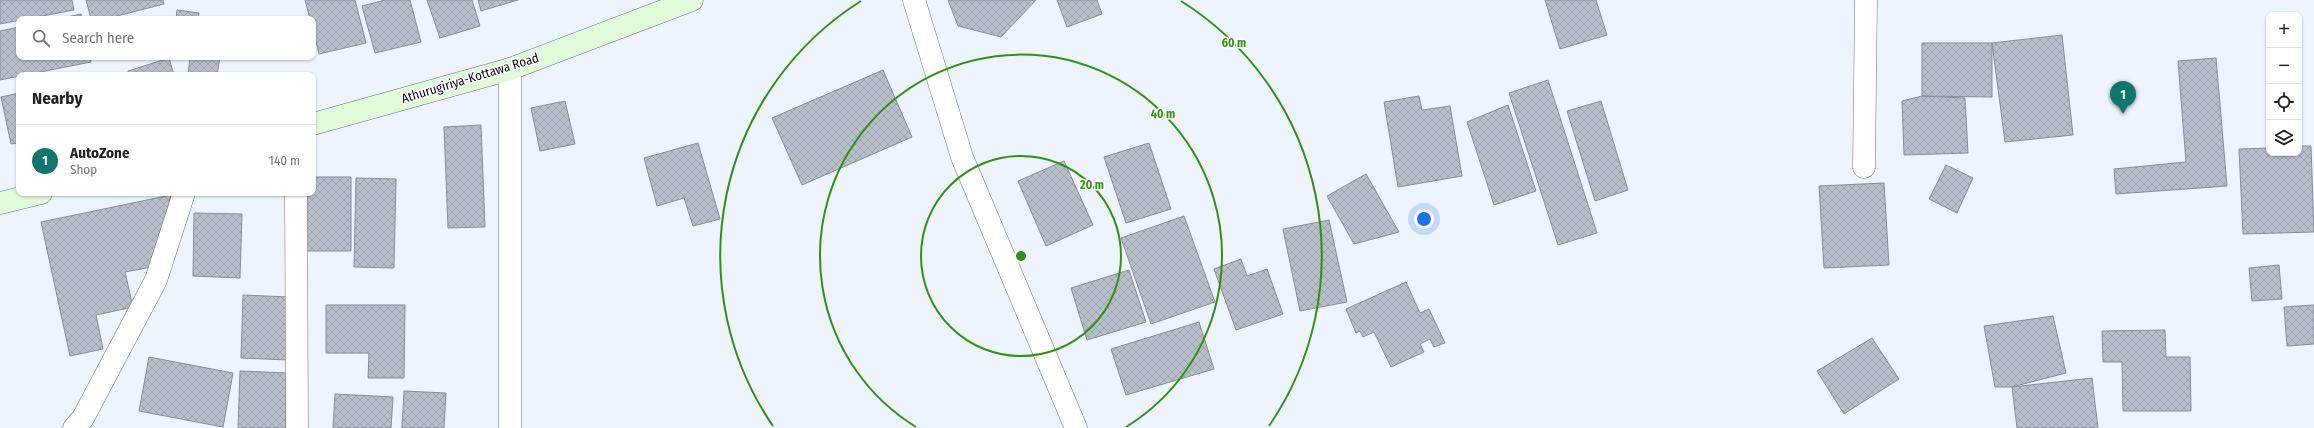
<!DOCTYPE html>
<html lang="en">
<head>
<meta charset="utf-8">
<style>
  :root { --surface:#fff; --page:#f2f2f2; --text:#222; --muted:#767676; --line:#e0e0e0; --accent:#0f766e }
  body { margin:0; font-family:"Fira Sans Condensed",sans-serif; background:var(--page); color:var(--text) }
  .controls { position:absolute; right:12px; top:12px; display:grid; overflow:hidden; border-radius:8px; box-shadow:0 1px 3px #0004 }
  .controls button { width:36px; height:36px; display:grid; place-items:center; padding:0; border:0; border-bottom:1px solid var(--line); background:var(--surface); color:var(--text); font:20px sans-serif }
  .you { position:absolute; left:1424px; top:219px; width:14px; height:14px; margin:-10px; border:3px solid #fff; border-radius:50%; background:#1a73e8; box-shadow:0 0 0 6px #1a73e833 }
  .badge { display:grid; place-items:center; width:26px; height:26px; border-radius:50%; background:var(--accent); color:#fff; font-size:13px; font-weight:700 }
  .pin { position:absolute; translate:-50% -33px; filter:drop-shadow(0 1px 2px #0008) }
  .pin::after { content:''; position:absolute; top:21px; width:14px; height:12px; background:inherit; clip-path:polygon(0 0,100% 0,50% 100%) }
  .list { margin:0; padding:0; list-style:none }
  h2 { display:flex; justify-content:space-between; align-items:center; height:52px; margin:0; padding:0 16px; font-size:17px }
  h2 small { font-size:13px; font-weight:400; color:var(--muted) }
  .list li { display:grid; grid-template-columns:26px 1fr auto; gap:12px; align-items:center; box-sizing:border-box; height:72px; padding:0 16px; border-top:1px solid var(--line) }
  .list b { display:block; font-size:15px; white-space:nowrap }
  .list p { margin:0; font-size:13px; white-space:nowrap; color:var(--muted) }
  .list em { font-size:13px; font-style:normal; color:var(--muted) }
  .icon { flex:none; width:22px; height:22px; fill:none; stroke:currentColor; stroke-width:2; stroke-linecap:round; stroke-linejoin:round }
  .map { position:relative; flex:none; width:2314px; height:428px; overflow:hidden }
  .search { position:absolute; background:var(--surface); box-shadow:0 1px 3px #0004; left:16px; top:16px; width:300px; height:44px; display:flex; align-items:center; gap:10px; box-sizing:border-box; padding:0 14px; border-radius:8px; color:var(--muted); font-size:15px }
  .panel { position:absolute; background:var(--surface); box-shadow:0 1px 3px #0004; left:16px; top:72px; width:300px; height:124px; border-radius:8px }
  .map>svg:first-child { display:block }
</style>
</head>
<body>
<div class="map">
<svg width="2314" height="428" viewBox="0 0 2314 428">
  <defs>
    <pattern id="building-cross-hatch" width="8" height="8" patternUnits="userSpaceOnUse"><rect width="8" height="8" fill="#b8bfcb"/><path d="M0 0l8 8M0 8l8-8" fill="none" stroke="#9da3ad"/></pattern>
  </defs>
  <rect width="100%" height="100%" fill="#eef4fe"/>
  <!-- building -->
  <path fill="url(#building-cross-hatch)" stroke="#878d99" d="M0,0h72l2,10 -74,14z
    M86,0h77l1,4 -59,15h-14z
    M305,0h50l11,43 -47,11 -6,-25v-10h-3z
    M385,0h25l11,42 -46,11 -13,-47z
    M427,0h45l8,26 -40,12z
    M478,0h40l-37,11z
    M948,0h88l-35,37 -43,-11z
    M1057,0h40l5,14 -35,13z
    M1545,0h51l11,35 -47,14z
    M177,10l22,3 -1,6h-22z
    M81,14l1,5h-24z
    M19,27v30h71l1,5 -91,18v-49z
    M2062,35l11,100 -68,7 -13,-99z
    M1922,43h70v54l-70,-1z
    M181,57h39l-3,18 -29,-1 2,-16z
    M169,58l5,17h-45l-1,-4z
    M2216,58l11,128 -111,8 -2,-25 72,-7 -8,-101z
    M883,70l29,67 -110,48 -30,-67z
    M1548,80l49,153 -39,12 -49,-152z
    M19,93v50l-8,1 -10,-47z
    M1419,96l3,14 28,-4 12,70 -64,11 -14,-85z
    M1922,96l43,2 3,55 -64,2 -2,-54z
    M565,101l10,43 -35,7 -9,-43z
    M1601,101l27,89 -33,11 -28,-90z
    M1508,105l28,86 -42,14 -27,-83z
    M481,125l4,102 -37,1 -4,-101z
    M698,143l22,76 -27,7 -9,-28 -27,8 -13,-48z
    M1149,143l22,66 -45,14 -22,-66z
    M2299,146h12l3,86 -71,2 -4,-85 30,-1v5h30z
    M1064,161l29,64 -47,21 -28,-65z
    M1946,165l27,13 -16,35 -28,-14z
    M1366,174l33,58 -45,12 -27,-48z
    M313,177h38v74h-48v-58h10z
    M356,178l40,1 -2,89 -40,-1z
    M1884,183l5,82 -65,3 -5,-82z
    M171,195l-19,72 -27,5 8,35 -37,8 7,34 -33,7 -29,-134z
    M194,213l48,1 -2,64 -47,-2z
    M1184,216l31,86 -64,22 -30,-86z
    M1329,220l18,82 -47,9 -17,-82z
    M1241,259l6,17 20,-7 16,45 -47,16 -22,-61z
    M2279,265l3,34 -30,2 -3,-33z
    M1129,270l17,52 -59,18 -16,-52z
    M1406,282l14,31 9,-4 16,34 -11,4 -4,-8 -10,5 4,8 -33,15 -17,-35 -11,5 -3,-6 -4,2 -10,-24z
    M243,295l46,2 -1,63 -47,-2z
    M326,305h79l-1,73h-36l1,-25h-43z
    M2314,305v39l-27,2 -3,-39z
    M2053,316l13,57 -54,14h-17l-11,-61z
    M1199,322l15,47 -88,26 -15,-46z
    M2165,330l1,27h24l1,54h-68l-1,-49h-19l-1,-31z
    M1872,338l27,41 -55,35 -27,-43z
    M149,357l84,16 -10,54 -84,-16z
    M240,371l47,2 -1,55h-48z
    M2092,378l6,50h-81l-5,-41z
    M404,391l42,2 -2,35h-42z
    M335,394l58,3 -2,31h-58z"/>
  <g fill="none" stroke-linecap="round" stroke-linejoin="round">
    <defs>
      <path id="street" d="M914,0l48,157 114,271
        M1864,167l2,-167
        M296,193l1,235
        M74,428l9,-10 73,-138 28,-87
        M510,428v-359"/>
      <path id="secondary" d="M313,124l197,-55 182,-69
        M0,203l41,-10"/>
    </defs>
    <!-- street casing -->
    <use href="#street" stroke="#6c727d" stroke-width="23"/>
    <!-- secondary casing -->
    <use href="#secondary" stroke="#6c727d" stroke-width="23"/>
    <!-- street -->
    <use href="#street" stroke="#fff" stroke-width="22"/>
    <!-- secondary -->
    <use href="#secondary" stroke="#e0fada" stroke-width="22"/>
  </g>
  <!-- distance rings -->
  <g fill="none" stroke="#319211" stroke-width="2">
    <circle cx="1021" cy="256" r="100"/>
    <path d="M916 427A201 201 0 1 1 1126 427"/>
    <path d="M773 426A301 301 0 0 1 861 1M1181 1A301 301 0 0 1 1269 426"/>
  </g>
  <g text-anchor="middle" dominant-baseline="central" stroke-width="3" stroke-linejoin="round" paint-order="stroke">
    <!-- street labels -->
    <g font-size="13" fill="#0a0c10" stroke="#fff">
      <text transform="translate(470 78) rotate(-17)">Athurugiriya-Kottawa Road</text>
    </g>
  </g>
  <circle cx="1021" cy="256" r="6" fill="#319211" stroke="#fff" stroke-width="2"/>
  <g font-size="12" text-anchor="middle" font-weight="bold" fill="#319211" stroke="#fff" stroke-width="3" stroke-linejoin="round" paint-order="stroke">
    <text x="1234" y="47">60 m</text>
    <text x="1163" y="118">40 m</text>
    <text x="1092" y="189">20 m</text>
  </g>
</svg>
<div class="controls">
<button>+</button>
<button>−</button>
<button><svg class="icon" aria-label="locate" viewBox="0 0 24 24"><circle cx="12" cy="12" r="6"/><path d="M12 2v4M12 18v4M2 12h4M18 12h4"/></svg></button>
<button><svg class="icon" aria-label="layers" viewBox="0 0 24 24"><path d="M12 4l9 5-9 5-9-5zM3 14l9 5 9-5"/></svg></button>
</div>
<div class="you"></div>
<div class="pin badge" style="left:2123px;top:114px">1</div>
<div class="search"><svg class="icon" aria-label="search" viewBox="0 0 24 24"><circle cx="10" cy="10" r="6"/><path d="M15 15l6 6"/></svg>Search here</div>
<section class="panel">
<h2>Nearby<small></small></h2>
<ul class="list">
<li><span class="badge">1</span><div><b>AutoZone</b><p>Shop</p></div><em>140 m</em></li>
</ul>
</section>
</div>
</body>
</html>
